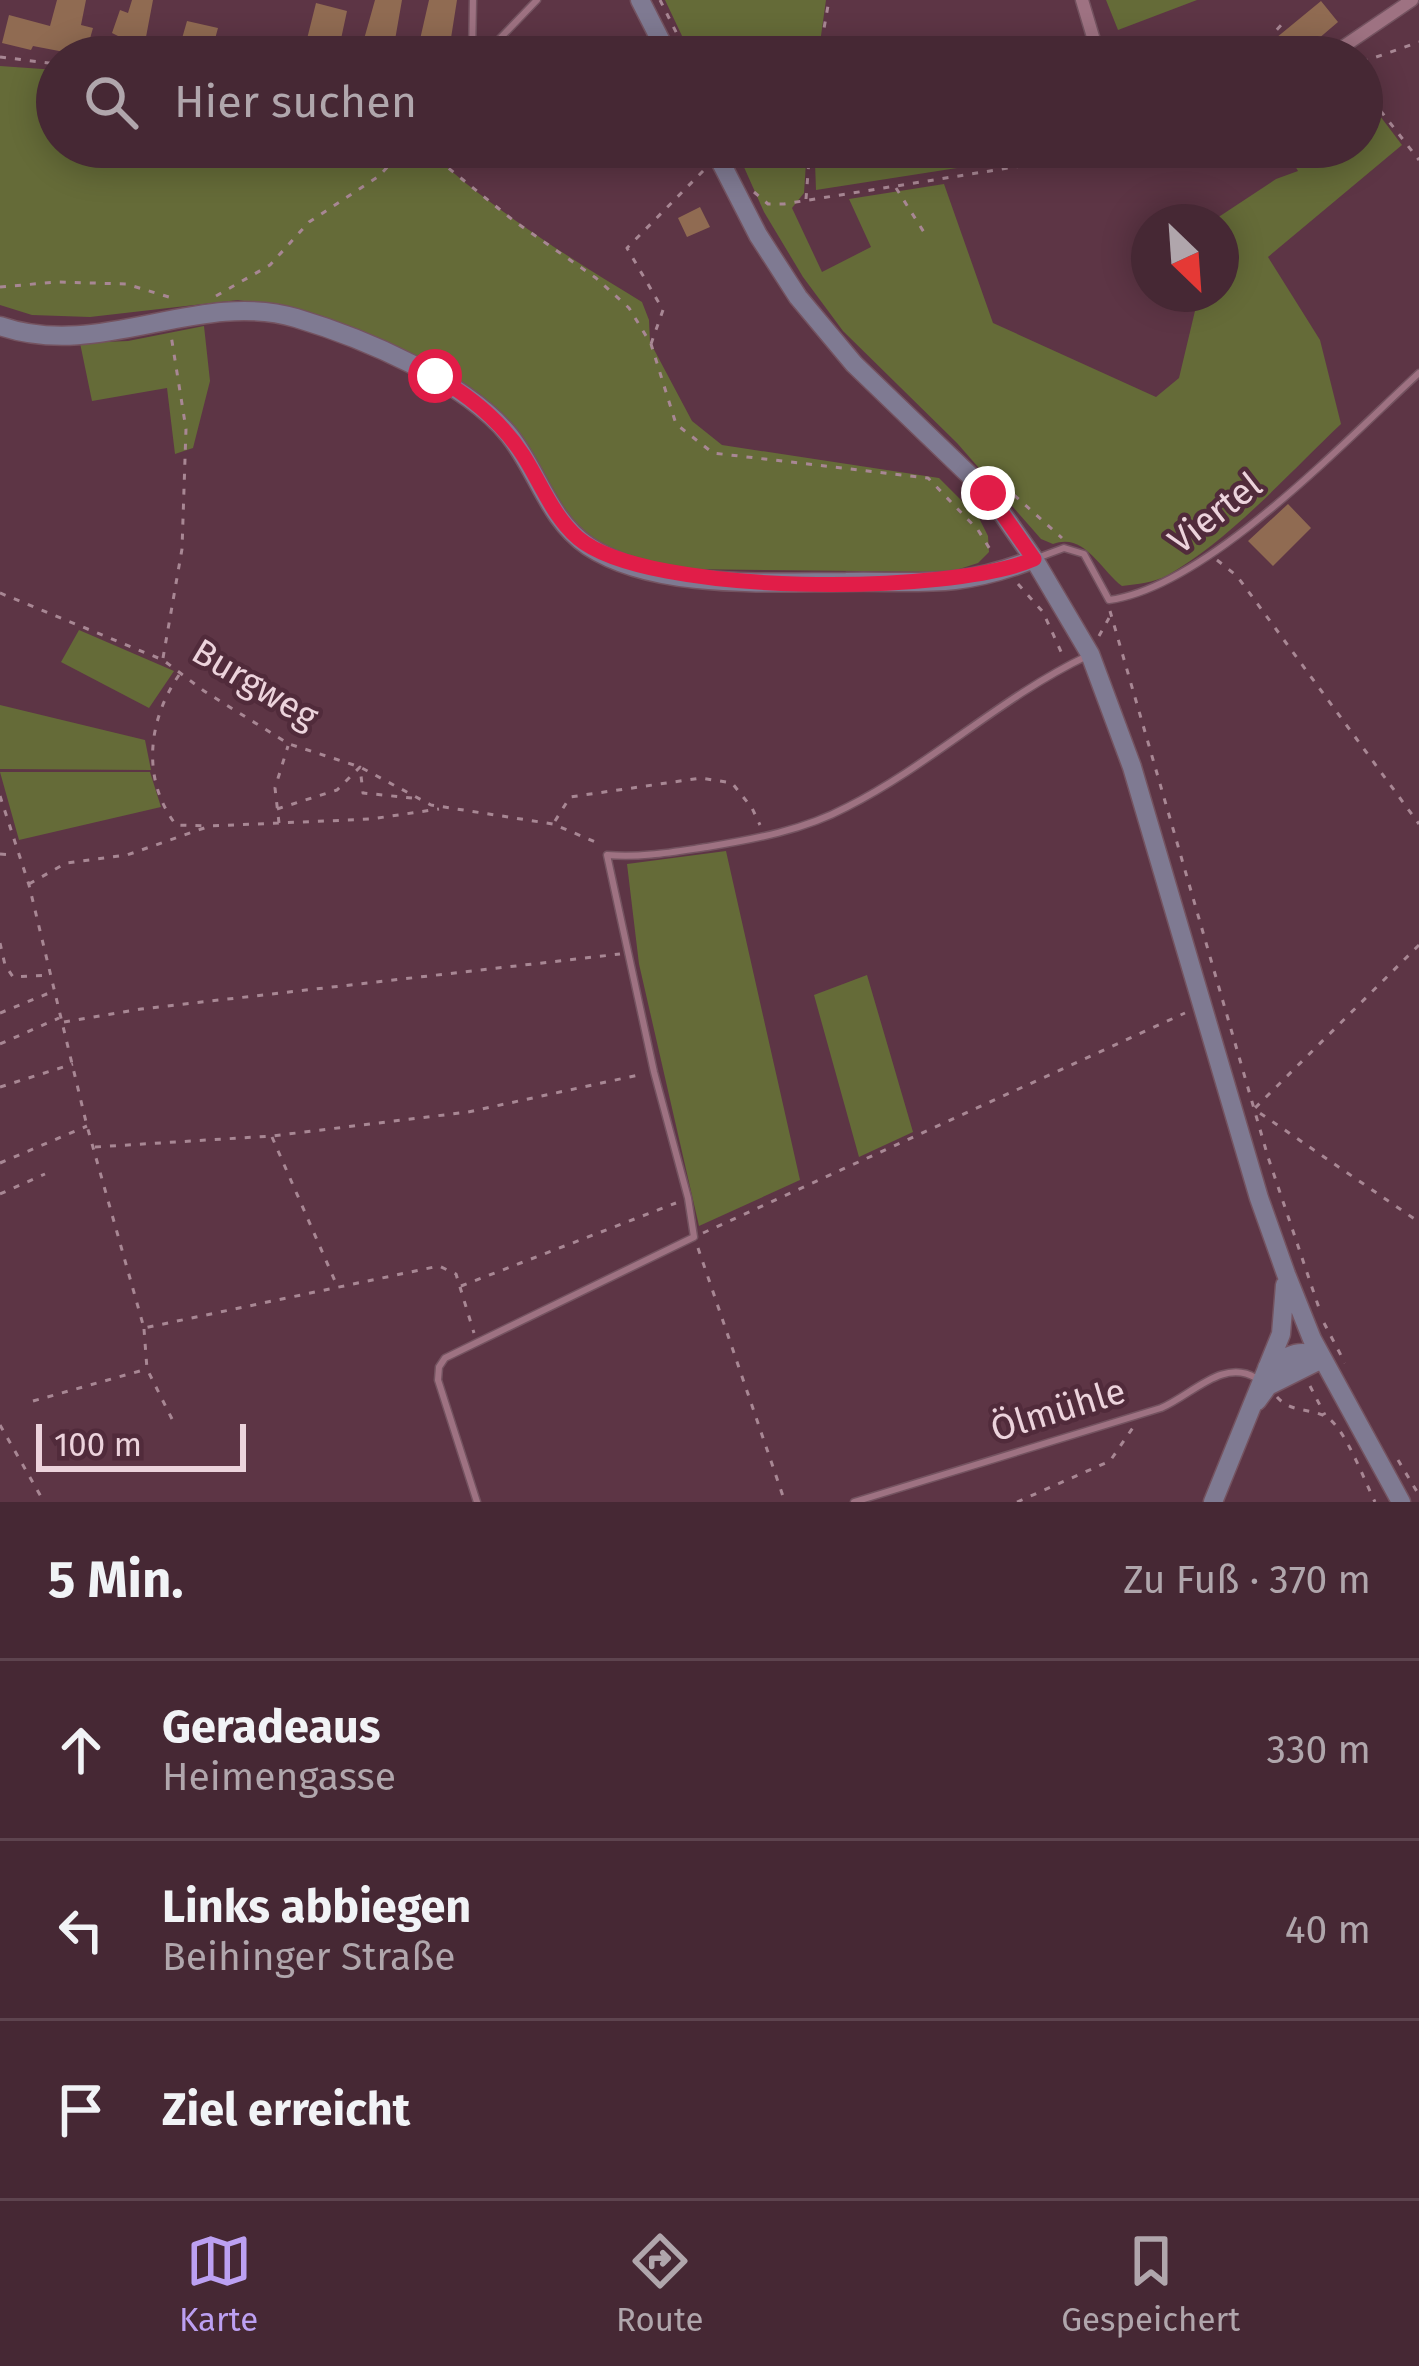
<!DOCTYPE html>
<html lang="de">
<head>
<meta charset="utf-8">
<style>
  :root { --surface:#462834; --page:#4d303c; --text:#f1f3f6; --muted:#b0a6ac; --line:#5e444f; --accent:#bca0f2 }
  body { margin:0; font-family:"Fira Sans",sans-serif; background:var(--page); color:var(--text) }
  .compass { position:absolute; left:1131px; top:204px; width:108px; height:108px; border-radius:50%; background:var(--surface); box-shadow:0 6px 30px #0003; rotate:155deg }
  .scale { position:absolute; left:36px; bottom:30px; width:210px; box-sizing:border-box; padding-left:12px; border:6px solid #ecd3dc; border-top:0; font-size:33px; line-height:42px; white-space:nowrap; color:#ecd3dc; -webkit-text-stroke:9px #512b3b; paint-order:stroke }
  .stop { position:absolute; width:36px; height:36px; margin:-27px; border:9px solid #e11d48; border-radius:50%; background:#fff }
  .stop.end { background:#e11d48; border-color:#fff; box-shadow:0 3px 12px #0008 }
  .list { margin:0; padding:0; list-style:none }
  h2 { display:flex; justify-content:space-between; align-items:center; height:156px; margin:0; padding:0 48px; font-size:51px }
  h2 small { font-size:39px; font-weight:400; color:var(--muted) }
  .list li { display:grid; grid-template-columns:78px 1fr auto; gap:36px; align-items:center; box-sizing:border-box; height:180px; padding:0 48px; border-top:3px solid var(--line) }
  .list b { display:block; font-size:45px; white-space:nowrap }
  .list p { margin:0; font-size:39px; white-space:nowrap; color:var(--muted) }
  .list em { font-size:39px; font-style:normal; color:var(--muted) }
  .icon { flex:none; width:66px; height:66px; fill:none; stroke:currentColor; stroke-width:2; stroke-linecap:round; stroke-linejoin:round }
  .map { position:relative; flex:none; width:1419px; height:1502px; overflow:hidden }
  .search { position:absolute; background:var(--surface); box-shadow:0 6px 30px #0003; left:36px; right:36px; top:36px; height:132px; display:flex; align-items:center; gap:30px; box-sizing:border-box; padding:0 42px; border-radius:66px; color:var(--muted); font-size:45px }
  .sheet { height:696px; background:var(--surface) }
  nav { display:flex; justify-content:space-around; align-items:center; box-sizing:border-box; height:168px; border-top:3px solid var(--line); background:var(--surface); font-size:33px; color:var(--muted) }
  nav a { display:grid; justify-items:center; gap:6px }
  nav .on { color:var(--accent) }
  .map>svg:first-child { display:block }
</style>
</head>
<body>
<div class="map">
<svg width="1419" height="1502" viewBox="0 0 1419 1502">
  <rect width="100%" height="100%" fill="#5d3545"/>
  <!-- green -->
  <path fill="#656b38" d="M665,0h161l-8,57h-126z
    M1106,0h91l-79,30z
    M0,66l57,4v77h367c67,62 141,108 218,155l7,18 1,22 42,79 30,24 217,33 40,40 9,18 1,16 -11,11 -28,9 -267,-3 -74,-17 -46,-36 -35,-70 -69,-59 -165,-78 -56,-9 -148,17 -58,-2 -32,-10z
    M1371,104l31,41 -134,112 52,83 21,84c-52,49 -111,116 -173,151 -15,8 -30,9 -46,11 -22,-17 -38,-54 -69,-42l-12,-5 -84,-96 -114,-112 -40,-54 -39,-65 -29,-65h72l-3,46 -12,15 30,64 49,-25 -22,-48 95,-15 49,139 163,74 23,-19 20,-84h22v-72h-10l65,-43 22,-8 -14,-24h78v-34z
    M911,147h181l-276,43 -1,-27z
    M204,326l6,55 -17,67 -18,6 -8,-66 -75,13 -12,-58 48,-2z
    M79,630l95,41 -25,37 -88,-46z
    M0,705l145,35 6,30 -151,-1z
    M0,772h150l11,35 -142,33z
    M726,851l74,329 -101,46 -60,-262 -12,-100z
    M867,975l46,157 -54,25 -45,-162z"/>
  <!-- building -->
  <path fill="#906b52" d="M57,0h29l-5,25 12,3 -8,28 -52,-10 -2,4 -29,-7 7,-28 41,11z
    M132,0h21l-7,37 -8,9 -26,-13 8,-23 8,3z
    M375,0h27l-10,57h-33z
    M429,0h28l-9,57h-32z
    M1321,1l17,21 -41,35h-5l-16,-19z
    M316,3l31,8 -6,28 -10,-3 -6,21h-30l5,-20 7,2z
    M187,21l31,7 -6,22 -33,-1z
    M700,207l10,20 -23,10 -9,-19z
    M1288,504l23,24 -38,38 -25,-25z"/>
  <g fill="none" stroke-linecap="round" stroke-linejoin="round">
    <defs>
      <path id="lane" d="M472,57l1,-57
        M482,57l55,-57
        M1037,558l27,-10 20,6 25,46c98,-13 236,-159 310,-227
        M477,1502l-39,-122 1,-13 6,-9 249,-121 -6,-39 -34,-126 -47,-217c34,3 66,-3 100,-8 48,-8 97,-17 140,-40 85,-43 154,-110 240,-151
        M854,1502l307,-94c31,-13 62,-50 95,-30"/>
      <path id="street" d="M1082,0l17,57
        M1328,57l84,-57
        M1125,147h5"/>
      <path id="secondary" d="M640,0l29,57
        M713,147l45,88 40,62 56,67 134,129 46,66 56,95 42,113 127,431 27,76 26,65 89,163
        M0,326c101,35 198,-37 296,-8 67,20 169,63 213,117 29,36 39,84 79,111 66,44 181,36 258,36 36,-1 73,2 109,-2 27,-3 54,-11 79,-21
        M1267,1368c20,-12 34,-22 55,-9
        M1257,1401l11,-15 54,-27
        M1213,1502l68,-168 4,-49"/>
    </defs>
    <!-- lane casing -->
    <use href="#lane" stroke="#745360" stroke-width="9"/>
    <!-- street casing -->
    <use href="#street" stroke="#745360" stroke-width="15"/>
    <!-- secondary casing -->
    <use href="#secondary" stroke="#745360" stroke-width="21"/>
    <!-- path -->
    <path stroke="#a88794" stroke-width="3" stroke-dasharray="6 9" stroke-linecap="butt" d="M660,0l17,34
      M0,57l57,7
      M819,57l10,-57
      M1267,57l4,-21 12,-13
      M1362,62l57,-20
      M1362,87l57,73
      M428,147l8,11 78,63 82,57 33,30 22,36 25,80 37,29 215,25 50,52 15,24
      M896,188l31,49
      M754,192l14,12h16l330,-53
      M806,199l4,-52
      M0,287l57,-5 69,2 43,13 4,7
      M216,296l54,-31 39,-43 70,-46 27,-29
      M651,344l12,-34 -36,-62 77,-78
      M1003,485l59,53
      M1217,560l20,16 182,248
      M1018,584l25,28 20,44
      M0,593l163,67 41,31 85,53 71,23 71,38 122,19 47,20
      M1110,611l158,546 53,157
      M1099,636l10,-18
      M163,658l19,-109 4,-120 -15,-94
      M179,675c-31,45 -38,104 -3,150l32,1
      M0,796l29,89 58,241 57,202 295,-62 17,8 18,59
      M277,809l60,-19 23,-23 3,26 49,5
      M555,821l15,-24 131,-19 31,5 20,25 8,17
      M279,823l-4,-35 13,-42
      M0,854l15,1
      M29,884l37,-21 61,-8 83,-29 161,-7 68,-10
      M0,943l5,22 8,12 38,-2
      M1419,945l-165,164 165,113
      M0,1013l54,-22
      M64,1022l77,-13 479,-55
      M0,1044l59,-26
      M0,1087l73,-23
      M272,1137l66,151
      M95,1147l177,-11 196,-24 175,-38
      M0,1163l87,-37
      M0,1194l45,-20
      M703,1233l482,-220
      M698,1248l87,254
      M461,1286l215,-83
      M1324,1323l21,40
      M144,1329l3,40 27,54
      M1310,1386l15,29
      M1277,1397c15,17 34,10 51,21 18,12 37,64 47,84
      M33,1401l114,-32
      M0,1425l44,77
      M1398,1460l21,35
      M1017,1502l93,-41 24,-35"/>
    <!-- lane -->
    <use href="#lane" stroke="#9e7282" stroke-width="6"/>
    <!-- street -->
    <use href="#street" stroke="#9e7282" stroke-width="12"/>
    <!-- secondary -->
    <use href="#secondary" stroke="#7f7a92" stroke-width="18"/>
  </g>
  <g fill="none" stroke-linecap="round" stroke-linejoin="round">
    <!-- route -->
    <path stroke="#e11d48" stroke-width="15" d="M435,376c35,20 66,45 88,79 18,28 29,60 55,83 70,59 374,57 456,21l-46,-66"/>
  </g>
  <g text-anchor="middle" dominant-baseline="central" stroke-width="9" stroke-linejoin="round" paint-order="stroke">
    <!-- street labels -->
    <g font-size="36" fill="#ecd3dc" stroke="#512b3b">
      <text transform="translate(1215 513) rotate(-38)">Viertel</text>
      <text transform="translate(255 684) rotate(31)">Burgweg</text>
      <text transform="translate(1058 1410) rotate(-17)">Ölmühle</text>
    </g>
  </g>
</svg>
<svg class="compass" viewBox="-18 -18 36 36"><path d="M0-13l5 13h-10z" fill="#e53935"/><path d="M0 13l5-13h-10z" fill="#b0a6ac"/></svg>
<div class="scale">100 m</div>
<div class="stop" style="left:435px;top:376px"></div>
<div class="stop end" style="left:988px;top:493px"></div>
<div class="search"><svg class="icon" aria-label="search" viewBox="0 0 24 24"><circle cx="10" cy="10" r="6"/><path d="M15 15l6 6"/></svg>Hier suchen</div>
</div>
<section class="sheet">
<h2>5 Min.<small>Zu Fuß · 370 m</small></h2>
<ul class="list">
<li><svg class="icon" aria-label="ahead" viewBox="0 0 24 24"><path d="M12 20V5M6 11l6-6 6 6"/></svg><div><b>Geradeaus</b><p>Heimengasse</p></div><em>330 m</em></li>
<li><svg class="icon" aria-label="left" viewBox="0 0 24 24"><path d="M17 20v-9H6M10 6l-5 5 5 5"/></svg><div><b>Links abbiegen</b><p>Beihinger Straße</p></div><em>40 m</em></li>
<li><svg class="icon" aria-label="arrive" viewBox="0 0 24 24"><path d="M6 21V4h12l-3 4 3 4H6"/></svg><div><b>Ziel erreicht</b></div></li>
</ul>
</section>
<nav>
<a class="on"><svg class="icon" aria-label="map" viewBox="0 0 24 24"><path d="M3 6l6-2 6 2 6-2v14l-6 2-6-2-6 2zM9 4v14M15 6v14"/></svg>Karte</a>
<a><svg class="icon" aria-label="directions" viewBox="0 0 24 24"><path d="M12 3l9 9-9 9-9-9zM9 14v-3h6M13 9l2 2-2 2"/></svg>Route</a>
<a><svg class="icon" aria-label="saved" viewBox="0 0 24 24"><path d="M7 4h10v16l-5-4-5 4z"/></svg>Gespeichert</a>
</nav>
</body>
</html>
